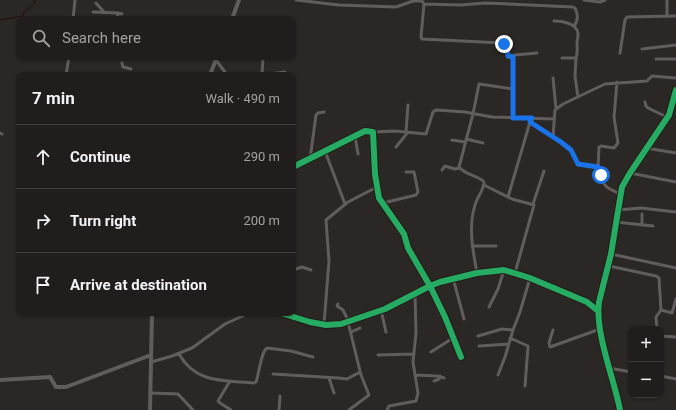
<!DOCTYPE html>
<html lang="en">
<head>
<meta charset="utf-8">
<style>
  :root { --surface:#201d1c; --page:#282625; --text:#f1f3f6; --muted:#a2a2a3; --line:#3d3b3b }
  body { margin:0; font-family:Roboto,sans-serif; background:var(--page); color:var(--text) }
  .controls { position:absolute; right:12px; bottom:12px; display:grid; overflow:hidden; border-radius:8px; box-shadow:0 1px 3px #0004 }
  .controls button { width:36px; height:36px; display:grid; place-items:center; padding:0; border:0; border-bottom:1px solid var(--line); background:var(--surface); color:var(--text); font:20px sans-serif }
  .stop { position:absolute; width:12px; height:12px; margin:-9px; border:3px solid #1a73e8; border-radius:50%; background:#fff }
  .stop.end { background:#1a73e8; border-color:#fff; box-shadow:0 1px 4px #0008 }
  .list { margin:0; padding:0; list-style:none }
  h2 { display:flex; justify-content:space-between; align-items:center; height:52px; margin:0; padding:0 16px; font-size:17px }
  h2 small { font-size:13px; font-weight:400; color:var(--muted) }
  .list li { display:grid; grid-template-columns:26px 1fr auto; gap:12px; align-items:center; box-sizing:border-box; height:64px; padding:0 16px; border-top:1px solid var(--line) }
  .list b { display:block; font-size:15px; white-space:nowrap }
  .list em { font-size:13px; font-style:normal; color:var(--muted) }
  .icon { flex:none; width:22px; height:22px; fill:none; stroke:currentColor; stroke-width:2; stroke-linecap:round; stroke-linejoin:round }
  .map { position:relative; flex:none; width:676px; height:410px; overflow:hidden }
  .search { position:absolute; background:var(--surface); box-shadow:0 1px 3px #0004; left:16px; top:16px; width:280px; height:44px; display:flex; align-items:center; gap:10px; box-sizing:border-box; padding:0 14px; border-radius:8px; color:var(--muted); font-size:15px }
  .panel { position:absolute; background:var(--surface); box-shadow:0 1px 3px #0004; left:16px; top:72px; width:280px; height:244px; border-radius:8px }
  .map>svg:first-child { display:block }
</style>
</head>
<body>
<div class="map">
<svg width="676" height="410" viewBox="0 0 676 410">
  <rect width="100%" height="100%" fill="#2a2725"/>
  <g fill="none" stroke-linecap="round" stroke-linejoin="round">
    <!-- stream -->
    <path stroke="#250e03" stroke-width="1" d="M0,20l23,-4 1,-4 11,-8 -1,-4"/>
    <!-- minor -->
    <path stroke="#605d5c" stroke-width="3" d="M296,0l43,5 57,2 17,-6h9l2,3 -3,33 1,2 80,4 5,4 1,9 5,1
      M584,0l16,2 5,-2
      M667,0v16
      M96,3l8,9
      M424,4l36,1 26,-2 87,4 2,1c3,6 3,13 -1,18
      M93,12l25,1
      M73,19l2,-19
      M117,19l1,-6 4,1
      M554,21c8,0 22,2 24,12 0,3 0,6 -1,9 0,6 1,11 -1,16
      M642,49l34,-4
      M620,53l5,-33 2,-3 49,-1
      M562,58h14l-1,18 3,21
      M656,59h20
      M216,60l11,15
      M122,63l1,4 8,2
      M66,75l3,-18
      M261,75l24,-3
      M262,75l1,-18
      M553,78l3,31
      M645,102l1,4 2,2 19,9
      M513,118v-62l2,-1 22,-2
      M530,122l31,20 10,8 7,14 20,3c3,5 3,8 4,13 2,8 11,10 18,14
      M373,132l22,-1 31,3 7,-22 3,-2 29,2 27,5 62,2
      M406,132l2,-27
      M0,133l2,1
      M355,136l3,18
      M553,137l2,-27 8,-6 42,-20 42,-3 5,-5 24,2
      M466,139l17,4
      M452,140l13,2
      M396,147l12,-15
      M646,148l30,5
      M325,151l20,53
      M310,159l6,-44 2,-2 6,-1
      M293,167l72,-36 8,1 2,42 4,24 25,36 4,14 22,38 15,31 16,40
      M598,167l1,-20 2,-1 13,2 4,-5 -4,-26 3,-35
      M442,170l3,-4 10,3 5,-1
      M630,173l46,9
      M484,185l28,14 22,6 -19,68
      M508,197l22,-75
      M383,203l33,-8 2,-3 -4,-20h-8
      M533,204l11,-33
      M618,210l23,-2 35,4
      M642,214v11
      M616,222l37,4
      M472,246h24
      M611,254l65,14
      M609,266l47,10 3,2 2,32 -5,7 1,12
      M293,270l9,-3 9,3
      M477,273c-4,-21 -9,-46 -2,-68 2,-8 9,-15 9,-23 -5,-7 -18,-6 -25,-15l14,-53 6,-30 34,5
      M453,278l11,41
      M338,304l-1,2 6,4 6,12
      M489,307l9,-18 6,-19
      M381,310l5,22
      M661,310l11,3 4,-14
      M281,313l29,9 16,3 15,-1 44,-15 45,-23 10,-4 37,-9 27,-3 26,8 57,24 11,9
      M348,322l13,53 8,20 -20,15
      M324,324l5,-63 -3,-41 22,-18 29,-15
      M553,330l-4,13 1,4 50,-18
      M351,332l9,-4
      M478,336l24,-7 11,1
      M661,336l15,1
      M510,338l18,8 -3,40
      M479,346l30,-2
      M431,352l22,-14
      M179,354c17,30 45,26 75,29l2,-1c3,-8 5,-30 11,-34l24,3 22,6
      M378,355l36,-1
      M151,362l21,-6 20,-8 33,-24 24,-11
      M609,368l22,4
      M273,374l65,4 9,1 13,-7
      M415,375l22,1 7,2
      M498,375l7,-18 8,-27 7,-18 10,-34
      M661,376l15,3
      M329,378l5,15
      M230,381l-12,20 2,2 11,7
      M434,381l5,-2 1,-3
      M150,393l28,1 15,16
      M279,410l1,-14
      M387,410l2,-4 27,-5 2,-8 -5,-31 3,-29 -1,-39
      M620,410c-6,-32 -25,-76 -21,-108l12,-48 11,-67 8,-14 39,-58 7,-25"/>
    <!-- tertiary -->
    <path stroke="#605d5c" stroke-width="4" d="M232,19l7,-19
      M210,75l7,-18
      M0,380l50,-3 6,10h10l85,-32
      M150,410l2,-97"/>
    <defs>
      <path id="cycleway" d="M293,167l72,-36 8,1 2,42 4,24 25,36 4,14 22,38 15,31 16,40
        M281,313l29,9 16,3 15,-1 44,-15 45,-23 10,-4 37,-9 27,-3 26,8 57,24 11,9
        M620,410c-6,-32 -25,-76 -21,-108l12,-48 11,-67 8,-14 39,-58 7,-25"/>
    </defs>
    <!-- cycleway casing -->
    <use href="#cycleway" stroke="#231d19" stroke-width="8"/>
    <!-- cycleway -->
    <use href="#cycleway" stroke="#26ab63" stroke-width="6"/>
  </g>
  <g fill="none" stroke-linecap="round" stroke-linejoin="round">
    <!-- route -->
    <path stroke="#1a73e8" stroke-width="5" d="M504,44l3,3 1,9 5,1v61h19l-2,4 31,20 10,8 7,14 20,3 3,8"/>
  </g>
</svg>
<div class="controls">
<button>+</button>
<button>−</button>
</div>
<div class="stop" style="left:601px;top:175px"></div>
<div class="stop end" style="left:504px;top:44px"></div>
<div class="search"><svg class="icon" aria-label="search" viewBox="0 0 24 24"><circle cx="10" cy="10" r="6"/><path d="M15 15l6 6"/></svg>Search here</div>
<section class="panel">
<h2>7 min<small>Walk · 490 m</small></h2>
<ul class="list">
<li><svg class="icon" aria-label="ahead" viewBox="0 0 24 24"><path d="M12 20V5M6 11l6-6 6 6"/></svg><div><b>Continue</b></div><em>290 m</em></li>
<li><svg class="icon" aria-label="right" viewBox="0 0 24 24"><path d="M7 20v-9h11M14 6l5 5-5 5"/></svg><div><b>Turn right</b></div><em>200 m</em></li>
<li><svg class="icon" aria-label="arrive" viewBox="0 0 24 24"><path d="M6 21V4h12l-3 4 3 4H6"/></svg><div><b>Arrive at destination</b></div></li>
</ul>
</section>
</div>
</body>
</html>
